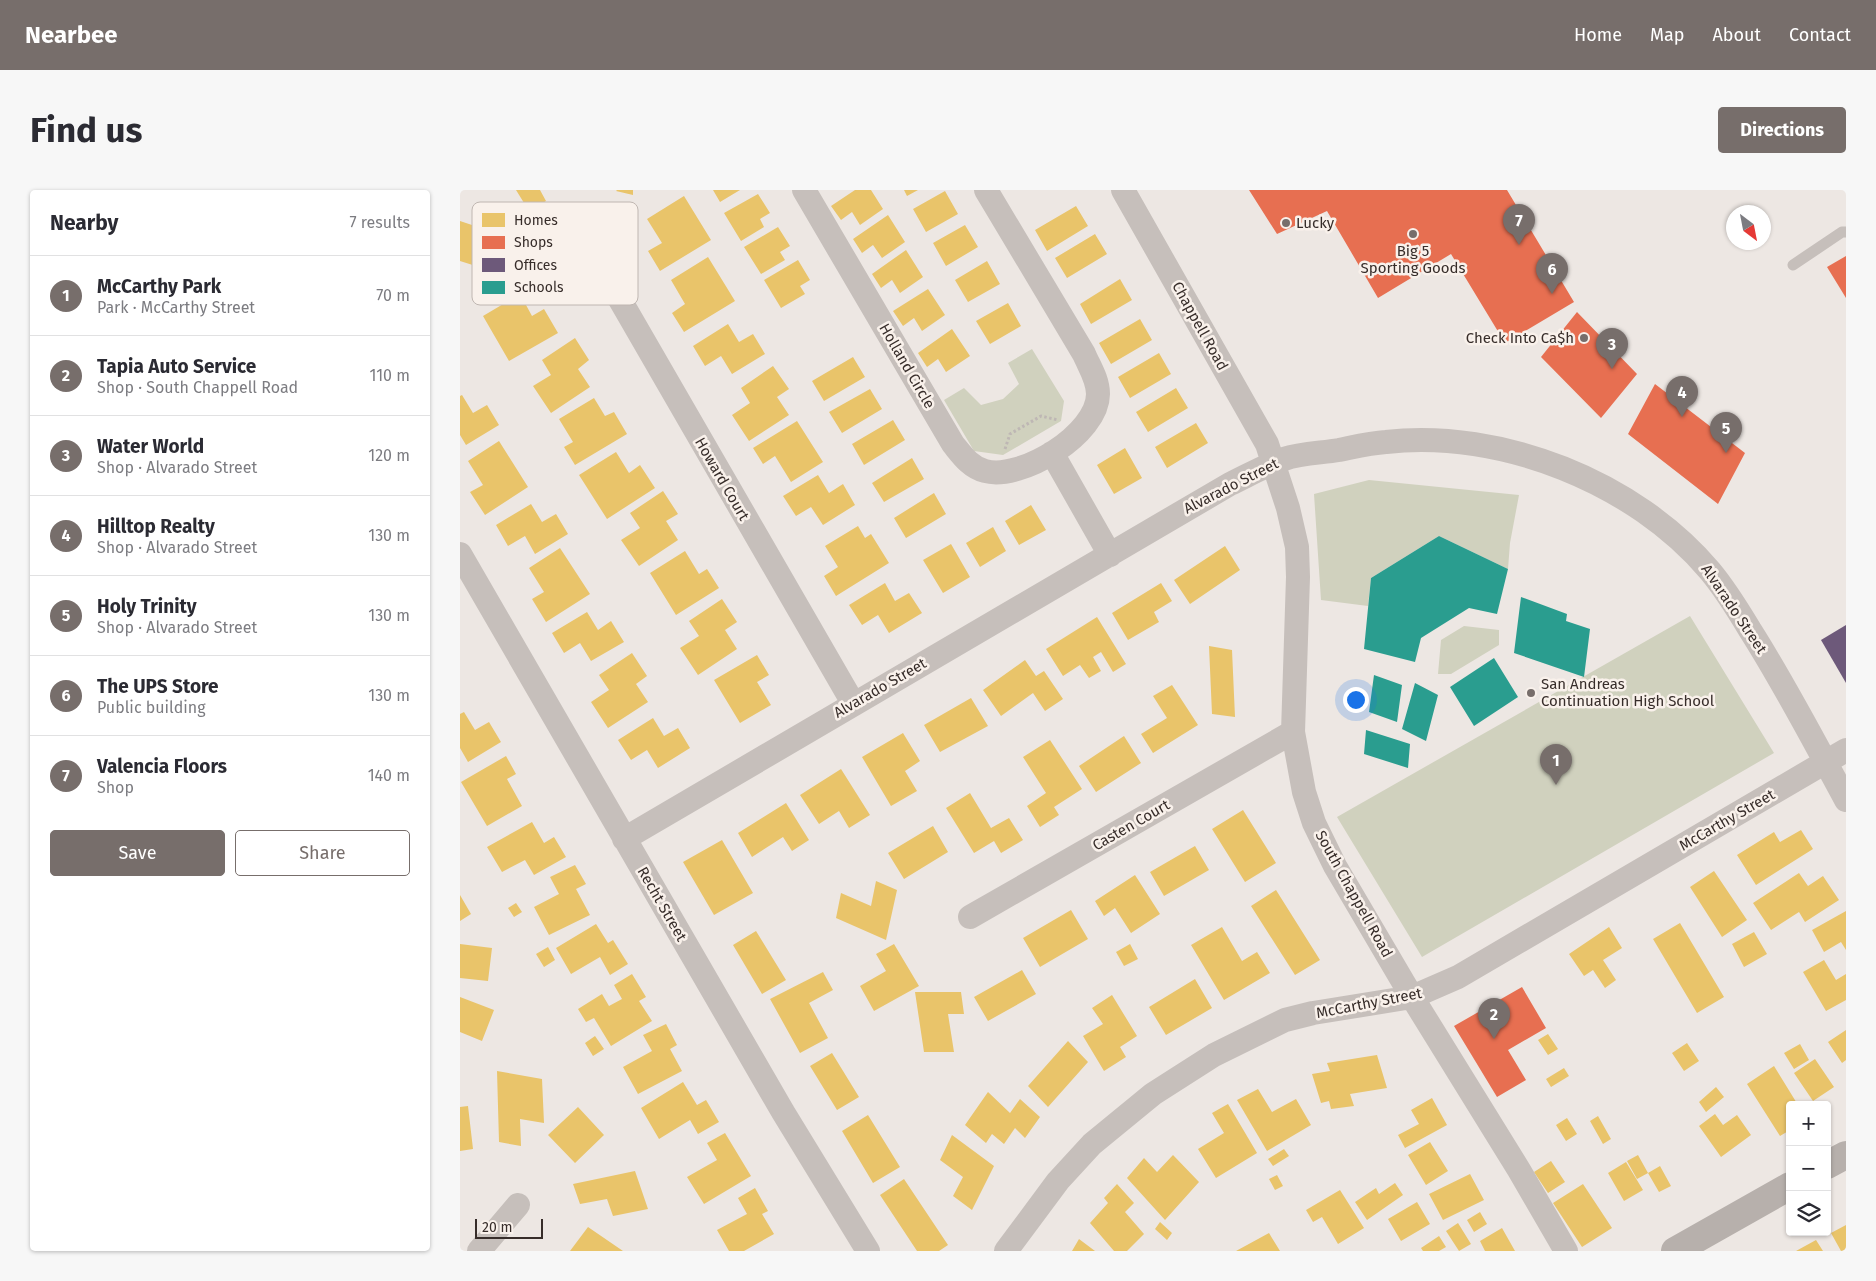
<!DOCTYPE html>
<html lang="en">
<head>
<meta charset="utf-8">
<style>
  :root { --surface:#fff; --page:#f7f7f7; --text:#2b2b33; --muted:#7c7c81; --line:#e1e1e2; --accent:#776e6b }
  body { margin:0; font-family:"Fira Sans",sans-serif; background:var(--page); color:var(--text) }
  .controls { position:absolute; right:15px; bottom:15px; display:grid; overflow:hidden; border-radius:5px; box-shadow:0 1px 4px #0004 }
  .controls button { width:45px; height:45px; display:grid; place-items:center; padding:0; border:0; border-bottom:1px solid var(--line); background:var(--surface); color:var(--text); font:25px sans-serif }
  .compass { position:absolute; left:1266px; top:15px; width:45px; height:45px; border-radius:50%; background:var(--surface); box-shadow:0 1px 4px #0004; rotate:148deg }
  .scale { position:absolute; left:15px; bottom:12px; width:68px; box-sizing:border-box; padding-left:5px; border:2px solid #372d2a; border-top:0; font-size:14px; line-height:18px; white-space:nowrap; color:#372d2a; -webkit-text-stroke:4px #f9f1eb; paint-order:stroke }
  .you { position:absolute; left:895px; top:509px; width:18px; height:18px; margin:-12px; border:4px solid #fff; border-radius:50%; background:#1a73e8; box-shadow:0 0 0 8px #1a73e833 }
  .badge { display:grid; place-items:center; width:32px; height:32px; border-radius:50%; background:var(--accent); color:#fff; font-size:16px; font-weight:700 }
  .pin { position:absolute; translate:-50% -41px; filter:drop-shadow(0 1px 2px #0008) }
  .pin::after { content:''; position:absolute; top:26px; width:18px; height:15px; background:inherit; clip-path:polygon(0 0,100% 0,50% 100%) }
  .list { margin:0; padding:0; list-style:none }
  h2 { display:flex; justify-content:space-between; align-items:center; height:65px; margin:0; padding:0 20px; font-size:21px }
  h2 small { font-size:16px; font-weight:400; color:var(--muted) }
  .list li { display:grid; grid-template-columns:32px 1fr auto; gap:15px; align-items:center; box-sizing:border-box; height:80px; padding:0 20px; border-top:1px solid var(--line) }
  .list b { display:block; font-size:19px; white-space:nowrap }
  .list p { margin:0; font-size:16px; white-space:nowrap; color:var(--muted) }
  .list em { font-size:16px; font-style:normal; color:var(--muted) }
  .actions { display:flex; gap:10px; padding:15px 20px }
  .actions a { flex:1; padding:11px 0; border:1px solid var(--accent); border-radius:5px; text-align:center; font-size:18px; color:var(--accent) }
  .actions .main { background:var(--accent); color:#fff }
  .icon { flex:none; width:28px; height:28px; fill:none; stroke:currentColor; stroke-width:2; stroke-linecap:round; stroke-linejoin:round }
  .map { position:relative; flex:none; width:1386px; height:1061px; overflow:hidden; border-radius:5px }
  header { display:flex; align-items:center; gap:30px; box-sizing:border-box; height:70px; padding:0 25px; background:var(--accent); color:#fff }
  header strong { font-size:24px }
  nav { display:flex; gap:28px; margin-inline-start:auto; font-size:18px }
  .intro { display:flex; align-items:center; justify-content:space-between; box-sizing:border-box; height:120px; padding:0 30px }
  h1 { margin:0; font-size:35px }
  .button { padding:12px 22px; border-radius:5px; background:var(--accent); color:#fff; font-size:18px; font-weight:700 }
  main { display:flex; gap:30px; padding:0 30px }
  aside { flex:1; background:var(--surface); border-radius:5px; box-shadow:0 1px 4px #0004 }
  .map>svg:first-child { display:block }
</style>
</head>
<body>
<header>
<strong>Nearbee</strong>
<nav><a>Home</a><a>Map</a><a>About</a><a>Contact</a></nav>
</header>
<div class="intro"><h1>Find us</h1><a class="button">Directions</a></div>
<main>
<aside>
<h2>Nearby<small>7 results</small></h2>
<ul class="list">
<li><span class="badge">1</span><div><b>McCarthy Park</b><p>Park · McCarthy Street</p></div><em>70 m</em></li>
<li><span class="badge">2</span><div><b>Tapia Auto Service</b><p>Shop · South Chappell Road</p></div><em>110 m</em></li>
<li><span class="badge">3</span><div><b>Water World</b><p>Shop · Alvarado Street</p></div><em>120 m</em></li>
<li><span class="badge">4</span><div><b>Hilltop Realty</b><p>Shop · Alvarado Street</p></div><em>130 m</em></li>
<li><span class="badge">5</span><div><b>Holy Trinity</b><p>Shop · Alvarado Street</p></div><em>130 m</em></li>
<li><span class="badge">6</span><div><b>The UPS Store</b><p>Public building</p></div><em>130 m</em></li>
<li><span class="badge">7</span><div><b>Valencia Floors</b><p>Shop</p></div><em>140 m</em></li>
</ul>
<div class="actions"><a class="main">Save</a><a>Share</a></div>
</aside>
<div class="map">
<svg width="1386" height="1061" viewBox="0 0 1386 1061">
  <rect width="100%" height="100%" fill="#ede7e3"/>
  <!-- green -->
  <path fill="#d0d1be" d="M572,159l32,52 -3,20 -58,34 -29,-4 -30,-51 20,-12 17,17 22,-6 16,-15 -11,-21z
    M909,290l150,15 -9,48 -2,26 -69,-33 -68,42 -3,28 -47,-6 -7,-106z
    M1230,426l84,137 -352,204 -85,-140z
    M1004,436l35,4v15l-48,29h-13l3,-34z"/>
  <!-- homes -->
  <path fill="#e9c46a" d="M56,0h24l6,11 -17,10z
    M157,0h16v5l-17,-4z
    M253,0h27l-20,12z
    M395,0h16l12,19 -23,16 -8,-13 -11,8 -10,-14z
    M444,0h14l-11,6z
    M485,1l13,23 -32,18 -13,-23z
    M298,4l12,19 -10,6 4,8 -23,14 -17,-28z
    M224,6l27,44 -51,31 -12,-20 14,-8 -15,-24z
    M616,16l12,20 -41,25 -12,-21z
    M23,25l35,11 -2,22 -15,-5 -3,30 -38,-12v-40l21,7z
    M428,25l17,27 -23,16 -9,-13 -11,8 -9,-14z
    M505,35l13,22 -32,19 -13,-23z
    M318,37l12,19 -10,6 5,8 -24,14 -17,-27z
    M635,44l12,20 -40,24 -12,-20z
    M446,60l17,27 -23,16 -8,-13 -11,8 -9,-14z
    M248,67l27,44 -51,31 -12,-19 13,-9 -14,-24z
    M338,70l12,20 -10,6 5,8 -24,14 -17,-28z
    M527,71l13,23 -32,18 -13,-22z
    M660,89l12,21 -41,24 -11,-20z
    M468,99l17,26 -23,16 -8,-13 -11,8 -10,-15z
    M60,104l12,22 12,-7 14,24 -49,28 -26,-45z
    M548,113l13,23 -31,18 -14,-23z
    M680,129l12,21 -41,24 -12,-21z
    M268,134l11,18 14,-8 12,20 -33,20 -11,-18 -16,10 -12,-20z
    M492,139l18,27 -24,16 -8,-13 -11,8 -9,-14z
    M115,148l14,22 -11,9 12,18 -39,26 -18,-27 18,-11 -9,-15z
    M699,163l12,21 -41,24 -12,-21z
    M393,167l12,20 -41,24 -12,-20z
    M313,176l16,23 -12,8 12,18 -40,26 -17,-26 18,-12 -9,-15z
    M716,198l12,20 -40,24 -12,-20z
    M410,199l12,20 -40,24 -13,-21z
    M2,205l11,18 14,-8 12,20 -33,20 -6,-10v-39z
    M134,208l11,18 9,-4 13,22 -52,31 -11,-18 9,-5 -14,-23z
    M433,230l12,20 -41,25 -12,-21z
    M337,231l26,41 -32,20 -16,-26 -12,8 -10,-16z
    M736,233l12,20 -41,25 -12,-21z
    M39,251l29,46 -43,28 -15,-23 13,-7 -15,-24z
    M665,258l17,30 -28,16 -17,-29z
    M156,262l13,21 11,-8 15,23 -48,31 -28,-44z
    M452,268l12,21 -40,23 -12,-19z
    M358,285l11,18 14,-9 12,21 -32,20 -12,-18 -15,9 -13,-20z
    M203,301l15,23 -12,7 12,19 -39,26 -18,-26 19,-12 -10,-15z
    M474,303l12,21 -40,24 -12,-20z
    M71,314l11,18 14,-8 12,20 -33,20 -10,-18 -17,10 -12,-21z
    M571,315l15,25 -27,15 -14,-24z
    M398,336l7,12 6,-4 18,29 -53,33 -12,-20 14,-9 -13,-21z
    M533,337l13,24 -26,16 -14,-24z
    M491,354l19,33 -27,16 -20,-33z
    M765,356l15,24 -50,34 -16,-24z
    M100,358l30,46 -44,28 -14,-23 12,-7 -15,-24z
    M225,361l14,23 8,-5 12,19 -43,27 -26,-42z
    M425,393l10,18 14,-8 13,20 -33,20 -11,-18 -16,10 -13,-20z
    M701,393l11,18 -18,11 5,10 -31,18 -16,-27z
    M262,409l15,23 -12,8 12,19 -39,26 -18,-27 19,-12 -10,-15z
    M127,422l11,18 13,-9 13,21 -33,19 -11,-18 -16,10 -12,-20z
    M637,427l29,47 -13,8 -12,-20 -8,5 8,14 -12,7 -9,-13 -17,11 -17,-27z
    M749,456l23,4 3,67 -23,-3z
    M172,463l15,23 -11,8 12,18 -40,26 -17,-26 18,-12 -10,-15z
    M297,465l12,20 -12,7 14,23 -31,18 -26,-43z
    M565,470l11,16 8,-5 19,28 -18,12 -12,-18 -32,23 -18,-26z
    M712,495l26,40 -45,28 -12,-19 26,-16 -14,-22z
    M511,508l17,28 -48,26 -16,-27z
    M4,522l11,18 14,-8 12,20 -33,20 -8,-14v-34z
    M193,528l11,18 14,-8 12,20 -32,20 -11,-18 -16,10 -13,-20z
    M443,543l17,28 -15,10 12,20 -26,15 -29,-49z
    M664,546l17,27 -45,29 -17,-26z
    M590,550l32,49 -28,18 5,8 -19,12 -13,-21 19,-13 -23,-36z
    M46,566l10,18 -9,5 15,27 -35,20 -26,-44z
    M381,579l29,46 -21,13 -10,-17 -20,13 -19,-29z
    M510,603l21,35 18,-10 14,22 -22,13 -7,-12 -20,12 -28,-45z
    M326,613l23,37 -17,11 -9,-14 -31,20 -14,-24z
    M783,620l33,53 -31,19 -33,-53z
    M72,632l12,21 10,-6 12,20 -32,18 -9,-15 -23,12 -15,-25z
    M473,636l15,26 -44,27 -16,-26z
    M1341,640l12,19 -57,36 -19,-30 37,-23 6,10z
    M262,650l31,53 -39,22 -31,-53z
    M735,656l14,24 -45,26 -14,-24z
    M115,675l11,19 -10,5 14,26 -41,20 -15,-28 25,-13 -9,-17z
    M1254,681l33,49 -25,17 -32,-50z
    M1339,683l9,13 15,-10 16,24 -34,22 -6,-10 -28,18 -18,-27z
    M675,685l25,39 -29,19 -16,-25 -11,8 -9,-15z
    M416,691l21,9 -11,50 -50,-22 5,-25 30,13z
    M816,700l44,70 -25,15 -44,-69z
    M0,705l11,19 -11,7z
    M56,713l6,9 -8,5 -6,-9z
    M611,720l17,29 -48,28 -17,-29z
    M1386,721v39l-5,-8 -17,10 -12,-22z
    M1220,733l44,74 -27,16 -44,-74z
    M136,734l12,19 5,-3 15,24 -18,11 -10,-18 -29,17 -15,-26z
    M762,737l20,34 15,-9 13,21 -46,27 -33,-55z
    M1149,737l13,21 -19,12 13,20 -11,8 -12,-18 -9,6 -15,-22z
    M296,741l30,49 -24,14 -29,-49z
    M1294,742l13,22 -23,13 -12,-23z
    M0,754l32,4 -4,33 -28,-3z
    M434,754l25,42 -45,25 -14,-25 26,-15 -10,-17z
    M670,754l8,15 -14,7 -8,-14z
    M88,757l7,13 -11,7 -8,-13z
    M1364,770l12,20 10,-6v26l-20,11 -23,-39z
    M562,780l14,24 -48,27 -14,-24z
    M363,782l10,18 -24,13 19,35 -28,15 -30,-54z
    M172,784l14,23 -7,4 13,20 -41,25 -17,-28 -8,4 -8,-13 24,-15 7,12 13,-7 -8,-14z
    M735,789l17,29 -46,27 -17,-28z
    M455,802h46l3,22h-16l6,38h-30z
    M652,805l25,41 -17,11 6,10 -22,14 -21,-35 20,-12 -11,-16z
    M0,807l34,13 -12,31 -22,-9z
    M206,834l11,21 -7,4 12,22 -44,23 -15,-27 29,-16 -9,-16z
    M1386,840v30l-4,3 -14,-21z
    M1088,844l10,15 -10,6 -10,-15z
    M135,846l9,13 -11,7 -8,-13z
    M608,851l20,21 -40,45 -20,-21z
    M1227,853l12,18 -15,10 -12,-18z
    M1340,854l9,16 -15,9 -10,-16z
    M372,863l27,44 -22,13 -27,-44z
    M917,865l10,33 -37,6 4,12 -23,3 -2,-8 -8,2 -9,-29 18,-3 -3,-8z
    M1355,869l19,28 -21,14 -19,-28z
    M1314,876l24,39h-8v25l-10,6 -33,-52z
    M1104,878l5,8 -18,11 -5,-8z
    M37,881l45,8 2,44 -24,-4 1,27 -22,-4z
    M223,892l14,23 9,-5 13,22 -21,12 -8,-14 -31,19 -18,-31z
    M1256,897l8,10 -18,15 -7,-10z
    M798,899l14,23 24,-13 15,26 -44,26 -30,-51z
    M528,902l22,21 10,-14 20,18 -15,21 -10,-10 -11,16 -12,-10 -6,9 -21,-18z
    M972,908l15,27 -42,23 -7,-13 21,-11 -8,-14z
    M768,914l29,49 -41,25 -18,-29 26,-16 -12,-20z
    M8,916l5,43 -13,2v-44z
    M118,917l26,28 -29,28 -27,-28z
    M1255,924l8,11 14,-10 14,20 -30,22 -22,-31z
    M408,925l32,52 -27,16 -31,-52z
    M1138,926l13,23 -8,5 -13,-23z
    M1107,928l10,16 -11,7 -10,-16z
    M265,943l26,43 -47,28 -17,-27 30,-17 -10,-17z
    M492,945l42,31 -22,44 -19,-14 10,-19 -23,-17z
    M970,952l18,29 -22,14 -18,-30z
    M824,959l5,7 -16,10 -5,-7z
    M713,965l26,27 -34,38 -38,-42 17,-20 13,14z
    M1178,965l10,18 -11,6 -10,-18z
    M1091,971l14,21 -17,11 -14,-21z
    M1166,972l17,28 -19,11 -16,-28z
    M1200,976l11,20 -12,6 -11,-19z
    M175,981l13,38 -35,7 -6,-17 -27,5 -7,-20z
    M1010,984l14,26 -41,20 -14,-26z
    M817,985l6,11 -8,4 -6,-11z
    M444,989l44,66 -9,6h-22l-37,-56z
    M935,993l8,12 -36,25 -12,-18 21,-14 3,6z
    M657,994l17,19 -9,9 19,22 -17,17h-13l-24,-28 18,-20 -4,-5z
    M1123,994l29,44 -30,19 -29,-44z
    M295,998l13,23 -6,3 12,20 -30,17h-15l-12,-21 30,-16 -9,-16z
    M880,1000l24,38 -26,16 -16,-27 -9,5 -7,-12z
    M957,1012l13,22 -29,17 -13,-22z
    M1020,1022l7,12 -13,8 -7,-12z
    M700,1032l12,11 -5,7 -12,-11z
    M998,1033l13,21 -12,7 -13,-20z
    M1386,1035v26h-5l-10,-18z
    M128,1037l35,24h-53z
    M1042,1038l13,23h-30l-5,-10z
    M809,1043l11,18h-44z
    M979,1046l7,11 -7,4h-16l-2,-3z
    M619,1049l16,12h-23z
    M1356,1050l7,11h-27z"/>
  <!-- shops -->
  <path fill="#e76f51" d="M789,0h258l67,112 -69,41 -54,-89 -73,44 -51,-87 -50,23z
    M1386,66v42l-19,-31z
    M1117,122l60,62 -36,44 -60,-61z
    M1195,194l90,69 -27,51 -90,-70z
    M1062,797l24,41 -38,22 18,30 -29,17 -43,-71z"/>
  <!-- offices -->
  <path fill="#6d597a" d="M1386,435v58l-25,-43z"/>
  <!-- schools -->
  <path fill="#2a9d8f" d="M979,346l69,33 -11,45 -28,-6 -48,30 -6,24 -51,-13 7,-71z
    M1061,407l46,17 -1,7 24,8 -6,48 -70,-24z
    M1034,468l24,39 -44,29 -24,-39z
    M914,485l28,10 -5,37 -28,-10z
    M955,493l23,12 -12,46 -24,-12z
    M906,540l44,14 -2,24 -44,-14z"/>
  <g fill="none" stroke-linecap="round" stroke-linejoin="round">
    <!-- path -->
    <path stroke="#beb7b4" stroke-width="3" stroke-dasharray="2.5 2.5" stroke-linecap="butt" d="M545,259l5,-15 31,-18 17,4"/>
    <!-- lane -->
    <path stroke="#c6bfbb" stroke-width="11" d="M1333,75l49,-33h4"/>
    <!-- street -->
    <path stroke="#c6bfbb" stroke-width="24" d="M344,0l149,254c9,11 17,23 32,27 36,10 113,-37 113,-77 0,-15 -9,-28 -14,-40l-98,-164
      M663,0l144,254 21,64 9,39 1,30 -5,155 11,60 10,31 21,43 77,131 107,173 47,81
      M133,63l260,450
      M592,263l58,102
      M0,364l323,558 85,139
      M164,649l606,-355c17,-8 36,-19 54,-25 17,-6 37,-6 55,-9 15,-3 31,-7 47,-8 115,-13 249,40 324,129 15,18 28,39 40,59 35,55 65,113 96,170
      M510,727l323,-185
      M19,1061l39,-46
      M546,1061l52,-70 34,-37 61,-50 61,-39 71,-35 28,-7 99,-16 46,-20 388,-227"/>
    <!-- secondary -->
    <path stroke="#b7b0ac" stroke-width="28" d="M1367,975l19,-10
      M1215,1061l115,-65"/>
  </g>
  <!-- markers -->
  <g fill="#776e6b" stroke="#f9f1eb" stroke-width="2">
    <circle cx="826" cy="33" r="5"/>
    <circle cx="953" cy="44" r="5"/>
    <circle cx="1124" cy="148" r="5"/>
    <circle cx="1071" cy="503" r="5"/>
  </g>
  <g text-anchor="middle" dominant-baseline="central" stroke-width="5" stroke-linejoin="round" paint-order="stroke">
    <!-- poi labels -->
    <g font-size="15" fill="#372d2a" stroke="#f9f1eb" text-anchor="start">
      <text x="836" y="33">Lucky</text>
      <text x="953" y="61" text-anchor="middle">Big 5<tspan x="953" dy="17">Sporting Goods</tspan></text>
      <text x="1114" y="148" text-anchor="end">Check Into Ca$h</text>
      <text x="1081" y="494">San Andreas<tspan x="1081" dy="17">Continuation High School</tspan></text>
    </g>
    <!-- street labels -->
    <g font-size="15" fill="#372d2a" stroke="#f9f1eb">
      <text transform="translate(740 136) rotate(61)">Chappell Road</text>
      <text transform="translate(447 176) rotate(60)">Holland Circle</text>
      <text transform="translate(262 289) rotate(60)">Howard Court</text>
      <text transform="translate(771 296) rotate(-27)">Alvarado Street</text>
      <text transform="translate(1274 419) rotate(56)">Alvarado Street</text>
      <text transform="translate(420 498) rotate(-30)">Alvarado Street</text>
      <text transform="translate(1267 630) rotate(-30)">McCarthy Street</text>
      <text transform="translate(671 635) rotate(-30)">Casten Court</text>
      <text transform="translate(894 704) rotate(61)">South Chappell Road</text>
      <text transform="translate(202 714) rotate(60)">Recht Street</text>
      <text transform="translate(909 813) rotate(-11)">McCarthy Street</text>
    </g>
  </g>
  <!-- legend -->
  <rect x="12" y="12" width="166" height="103" rx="8" fill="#f9f1eb" stroke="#bfb6b1" stroke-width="1"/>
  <rect x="22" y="23" width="23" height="14" fill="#e9c46a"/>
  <rect x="22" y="46" width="23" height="13" fill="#e76f51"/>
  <rect x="22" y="68" width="23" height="14" fill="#6d597a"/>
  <rect x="22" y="91" width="23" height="13" fill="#2a9d8f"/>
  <g font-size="14" fill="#372d2a">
    <text x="54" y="35">Homes</text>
    <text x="54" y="57">Shops</text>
    <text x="54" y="80">Offices</text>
    <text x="54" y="102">Schools</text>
  </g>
</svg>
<div class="controls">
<button>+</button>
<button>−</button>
<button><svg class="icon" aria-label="layers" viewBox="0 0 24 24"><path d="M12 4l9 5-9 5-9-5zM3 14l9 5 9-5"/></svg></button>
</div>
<svg class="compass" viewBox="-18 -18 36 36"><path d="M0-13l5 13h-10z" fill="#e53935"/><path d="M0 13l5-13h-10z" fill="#7c7c81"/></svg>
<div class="scale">20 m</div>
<div class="you"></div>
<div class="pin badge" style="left:1096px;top:595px">1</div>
<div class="pin badge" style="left:1034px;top:849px">2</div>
<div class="pin badge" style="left:1152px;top:179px">3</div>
<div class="pin badge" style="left:1222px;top:227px">4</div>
<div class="pin badge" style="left:1266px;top:263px">5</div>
<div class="pin badge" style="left:1092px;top:104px">6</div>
<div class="pin badge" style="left:1059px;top:55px">7</div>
</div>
</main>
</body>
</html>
